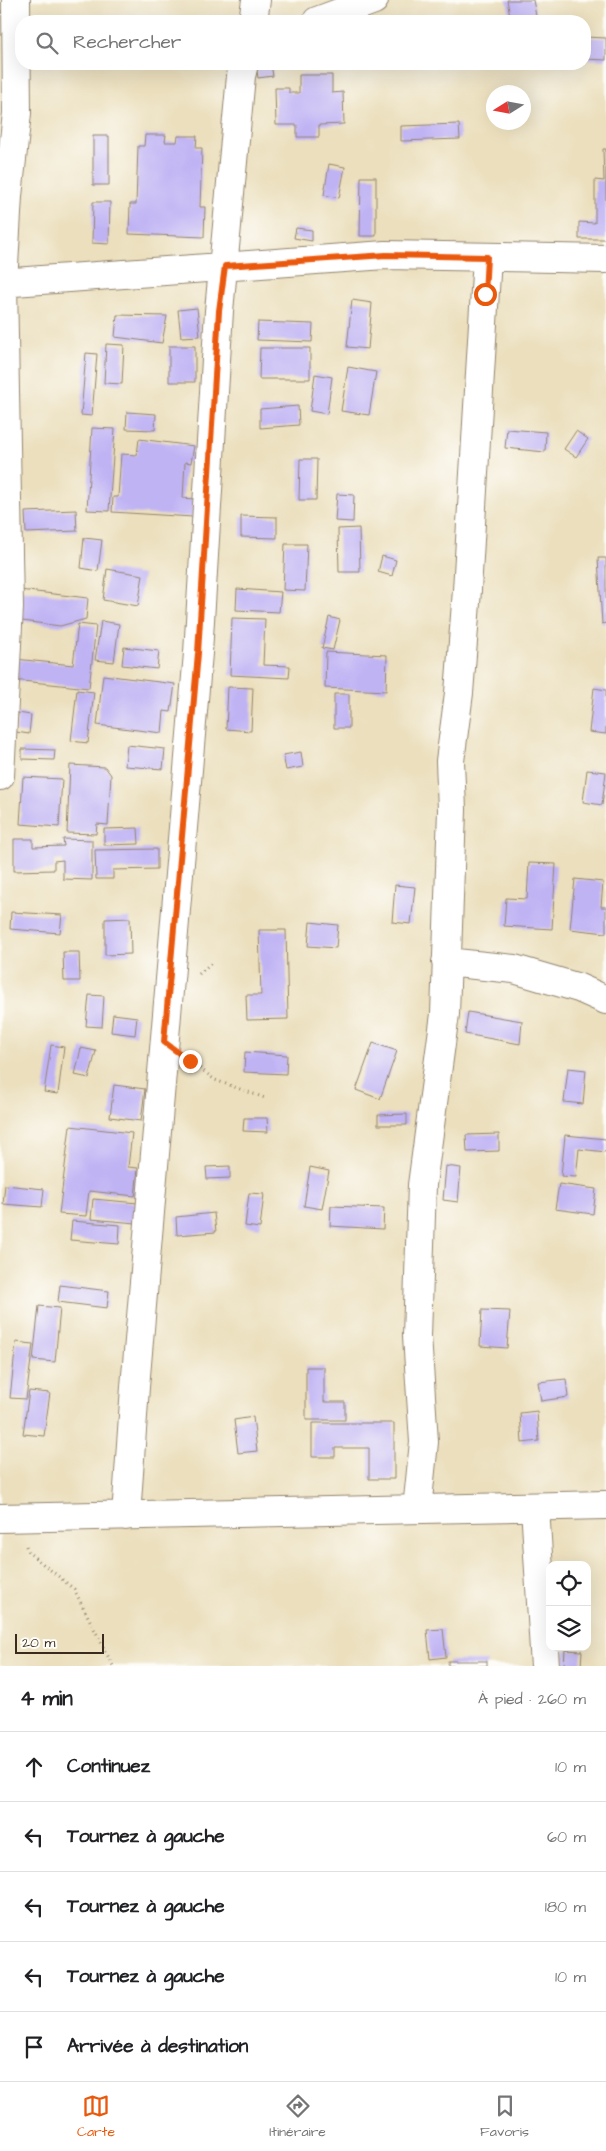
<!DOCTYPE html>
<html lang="fr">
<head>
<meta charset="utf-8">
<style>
  :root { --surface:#fff; --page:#f6f6f6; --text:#202124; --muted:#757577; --line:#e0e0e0; --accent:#ea580c }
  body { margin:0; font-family:"Architects Daughter",sans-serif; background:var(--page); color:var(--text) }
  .controls { position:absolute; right:15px; bottom:15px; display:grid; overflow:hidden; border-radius:10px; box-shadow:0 5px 20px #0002 }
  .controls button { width:45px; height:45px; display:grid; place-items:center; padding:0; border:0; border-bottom:1px solid var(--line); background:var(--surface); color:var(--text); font:25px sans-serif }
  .compass { position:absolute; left:486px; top:85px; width:45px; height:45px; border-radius:50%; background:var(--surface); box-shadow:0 5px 20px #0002; rotate:259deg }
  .scale { position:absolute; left:15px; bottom:12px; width:89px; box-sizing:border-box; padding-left:5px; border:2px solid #3b2a1e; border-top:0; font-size:14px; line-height:18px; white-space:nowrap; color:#3b2a1e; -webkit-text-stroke:4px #fdfcf7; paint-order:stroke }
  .stop { position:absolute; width:15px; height:15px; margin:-11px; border:4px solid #ea580c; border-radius:50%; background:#fff }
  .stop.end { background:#ea580c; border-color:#fff; box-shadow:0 1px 5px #0008 }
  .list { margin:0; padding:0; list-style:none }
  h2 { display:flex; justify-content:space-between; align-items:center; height:65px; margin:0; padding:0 20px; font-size:21px }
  h2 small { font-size:16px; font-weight:400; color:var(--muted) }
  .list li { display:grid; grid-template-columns:32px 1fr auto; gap:15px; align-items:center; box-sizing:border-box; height:70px; padding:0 20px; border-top:1px solid var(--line) }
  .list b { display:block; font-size:19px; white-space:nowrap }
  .list em { font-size:16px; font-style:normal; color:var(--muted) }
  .icon { flex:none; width:28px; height:28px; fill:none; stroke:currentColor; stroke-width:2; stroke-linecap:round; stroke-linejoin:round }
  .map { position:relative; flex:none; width:606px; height:1666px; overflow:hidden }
  .search { position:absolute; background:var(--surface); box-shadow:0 5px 20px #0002; left:15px; right:15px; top:15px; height:55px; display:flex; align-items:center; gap:12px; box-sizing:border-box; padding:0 18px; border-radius:20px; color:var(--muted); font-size:19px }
  .sheet { height:415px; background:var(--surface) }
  nav { display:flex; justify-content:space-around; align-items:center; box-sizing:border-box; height:70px; border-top:1px solid var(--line); background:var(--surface); font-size:14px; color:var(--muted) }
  nav a { display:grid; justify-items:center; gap:2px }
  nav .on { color:var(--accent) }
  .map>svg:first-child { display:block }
</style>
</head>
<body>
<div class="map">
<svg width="606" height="1666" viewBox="0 0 606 1666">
  <rect width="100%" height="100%" fill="#fdfcf7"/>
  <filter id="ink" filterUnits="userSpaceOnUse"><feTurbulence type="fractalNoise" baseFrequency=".02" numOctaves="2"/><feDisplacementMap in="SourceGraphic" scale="10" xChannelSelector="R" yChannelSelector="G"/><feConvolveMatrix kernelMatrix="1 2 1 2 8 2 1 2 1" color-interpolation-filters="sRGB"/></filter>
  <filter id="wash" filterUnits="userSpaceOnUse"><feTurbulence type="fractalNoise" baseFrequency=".0096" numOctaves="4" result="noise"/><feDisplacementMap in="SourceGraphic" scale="20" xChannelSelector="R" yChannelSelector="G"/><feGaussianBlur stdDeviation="1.12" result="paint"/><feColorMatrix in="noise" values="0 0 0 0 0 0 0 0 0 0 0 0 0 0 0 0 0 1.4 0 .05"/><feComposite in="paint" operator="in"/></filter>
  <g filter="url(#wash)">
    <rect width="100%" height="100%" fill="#ebdfbd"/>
    <g id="blocks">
      <!-- building -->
      <path fill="#c0b3f4" d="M507,0h26l4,21h-26z
        M585,37l21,1v22l-21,-1z
        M256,64h15l2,12 -15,2z
        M299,75h33v18l11,-1 1,32 -25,1v12h-22v-12h-21l-1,-37h14v5h10z
        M459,124l1,15 -59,2v-15z
        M145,135h21l-1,7h12l1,-6h19l-1,12h6l-2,59h5l-1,30 -75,-3 1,-30h6l2,-58h6z
        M93,136h16v49h-16z
        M603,149h3v90h-27v-17l16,1v-43l9,1z
        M329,164l16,3 -6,31 -15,-3z
        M361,177h15v59h-16z
        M93,202h17l-1,42 -17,-1z
        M296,228l16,2v11l-18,-3z
        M352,300l20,3 -4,46 -21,-2z
        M197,308l3,28 -19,1 -3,-27z
        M117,315l50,1 -5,27 -47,-6z
        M258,322l55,2 -1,18 -55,-2z
        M106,344l18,1 -2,39 -18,-1z
        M169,346h26v36h-26z
        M260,348h50v31h-51z
        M86,353l11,1 -5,62 -11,-1z
        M348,367l28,5 -7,43 -28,-4z
        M315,374l17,3 -5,37 -17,-3z
        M298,406l1,19 -39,3v-19z
        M127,412l29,2 -1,16 -29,-1z
        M92,428l23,1 -6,82 -22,-1z
        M507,429l39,3 -1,20 -40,-4z
        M576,431l12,8 -12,18 -12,-8z
        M139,439l55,7 -3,17 -6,-1 -2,36 11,1 -1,18 -81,-5 1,-15h5l3,-43 16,1z
        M300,459h17l-1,41h-17z
        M337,494l17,1 -1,27 -18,-1z
        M76,510l1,21 -51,2 -1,-21z
        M241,516l36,1v21l-36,-1z
        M359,528l1,44h-21l-1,-43z
        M84,538l18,2 -4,31 -17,-3z
        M285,544h22l-2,47 -22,-1z
        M382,556l14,4 -4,16 -14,-4z
        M598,558h8v65l-4,1z
        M107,569l36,6 -5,31 -35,-6z
        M237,589l44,3 -2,20 -43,-2z
        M19,590l69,8 -2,21 -26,7 -45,-6z
        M329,617l11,3 -7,30 -11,-2z
        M232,618l33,1 -2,46 27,1 -1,12 -59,-3z
        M101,621l18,3 -5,38 -19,-2z
        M78,624l18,2 -7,62 -76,-8 2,-21 58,6z
        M124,647l35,4 -2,18 -35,-4z
        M326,652l61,3 -1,36 -61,-3z
        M103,675l72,9 -4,28 -7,-1 -2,22 -65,-8z
        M228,687l25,1 -2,43 -25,-2z
        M594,688l12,2v44l-17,-2z
        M77,690l17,2 -6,51 -17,-2z
        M334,694h15v34h-15z
        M18,713l13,2 -2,19 -13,-2z
        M127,745l38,4 -2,20 -38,-3z
        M22,749l33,1 -1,10 -32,-1z
        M301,752l2,15 -17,3 -3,-15z
        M70,765l35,2 6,8 -3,50 -11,-1 -1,10 -29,-1z
        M587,770l19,2 -4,33 -19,-3z
        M23,777l39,2 -3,48 -39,-3z
        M138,828l1,16 -35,1v-16z
        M14,839h19v8l31,-1 -1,-7 29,1v40l-29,-1v-19l-9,1v9l-40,1z
        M157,849v20l-44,1v9h-17l-1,-29z
        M529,863l27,1 -4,65 -48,-3 2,-28 21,1z
        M575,879l28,3 -2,25h5v26l-36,-4z
        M395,885l20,2 -4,37 -19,-2z
        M11,912l51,3 -2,18 -50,-4z
        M130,918l1,36 -26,1v-36z
        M310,922l28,3 -2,23 -28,-2z
        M259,930h27l2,89 -41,1 -1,-25h15z
        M63,952h16l1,29h-16z
        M89,995l15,1 -2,31 -16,-1z
        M468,1012l54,9 -2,23 -55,-10z
        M113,1014l24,3 -2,18 -24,-3z
        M373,1043l24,8 -17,48 -24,-9z
        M51,1045l13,2 -6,47 -14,-2z
        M81,1048l15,3 -7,27 -14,-3z
        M245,1052l42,3 -1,19 -42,-2z
        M568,1068l18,2 -3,34 -19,-2z
        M114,1085l31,4 -4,32 -31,-4z
        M407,1114v11h-29v-10z
        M244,1118h23l1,14 -25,-1z
        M70,1126l62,7 -4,34 10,1 -3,28 -46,-5 -3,25 -27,-2z
        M499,1134v17l-32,1 -1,-17z
        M565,1135l41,4v13l-27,-3 -3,28 -15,-1z
        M230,1166v12l-23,1 -1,-12z
        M446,1166l15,2 -3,34 -15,-2z
        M310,1167l19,4 -7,38 -18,-3z
        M559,1184l37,5 -3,25 -38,-5z
        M5,1185l39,4 -2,18 -39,-3z
        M249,1193l15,1 -4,34 -15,-2z
        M93,1199l45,4 -2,20 -45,-4z
        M331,1206l53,2 -1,21 -53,-3z
        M214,1213l2,19 -39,3 -1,-18z
        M72,1221l48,4 -1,19 -49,-4z
        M60,1285l49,6 -2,17 -49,-6z
        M39,1306l21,2 -5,54 -22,-2z
        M482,1310l28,1 -3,37 -27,-2z
        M16,1342l17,2 -7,55 -16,-1z
        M306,1367h18v35h21v18h-39z
        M566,1379l2,18 -27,4 -3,-19z
        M29,1391l21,2 -6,43 -21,-2z
        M537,1411l2,30 -17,2 -2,-30z
        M253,1417l4,34 -19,2 -4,-33z
        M312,1423h82v56h-25v-31h-34v9h-23z
        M443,1629l3,28 -16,2 -3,-29z
        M565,1650l17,1 -1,15h-17z
        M448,1661h39v5h-39z"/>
    </g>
  </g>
  <g filter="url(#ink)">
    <use href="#blocks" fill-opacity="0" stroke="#93846e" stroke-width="1"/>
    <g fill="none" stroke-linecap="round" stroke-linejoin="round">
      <defs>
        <path id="minor" d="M253,21l3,-21
          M317,21l57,-21
          M0,283l385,-28 221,4
          M0,776l9,-169 -6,-324 5,-87 9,-83 -1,-113
          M446,962l68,7 65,19 27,12
          M535,1507l10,159
          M417,1509l7,-67 -7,-106 5,-151 23,-171 7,-204 -2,-49 9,-68 8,-103 20,-333
          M126,1516l9,-129 63,-734 21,-342 22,-235 3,-12
          M0,1518l606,-13"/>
      </defs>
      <!-- minor casing -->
      <use href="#minor" stroke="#93846e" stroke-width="30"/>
      <!-- path -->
      <path stroke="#93846e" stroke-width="3" stroke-dasharray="1 4" stroke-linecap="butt" d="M199,974l14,-13
        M192,1062l23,18 50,18
        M26,1546l2,6 46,37 39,77"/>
      <!-- minor -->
      <use href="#minor" stroke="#fff" stroke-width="28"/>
    </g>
  </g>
  <g fill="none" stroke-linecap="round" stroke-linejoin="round" filter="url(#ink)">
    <!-- route -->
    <path stroke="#ea580c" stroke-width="6" d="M190,1061l-26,-19 34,-389 21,-342 6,-45 161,-11 101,2 -2,37"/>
  </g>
</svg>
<div class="controls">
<button><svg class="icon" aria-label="locate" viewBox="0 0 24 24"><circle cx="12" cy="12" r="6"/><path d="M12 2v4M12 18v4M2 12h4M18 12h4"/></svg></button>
<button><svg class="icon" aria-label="layers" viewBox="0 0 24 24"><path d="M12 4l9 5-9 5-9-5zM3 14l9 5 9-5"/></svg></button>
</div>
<svg class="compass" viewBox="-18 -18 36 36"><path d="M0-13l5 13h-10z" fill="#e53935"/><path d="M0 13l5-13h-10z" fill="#757577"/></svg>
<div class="scale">20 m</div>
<div class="stop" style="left:485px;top:294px"></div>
<div class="stop end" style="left:190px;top:1061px"></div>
<div class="search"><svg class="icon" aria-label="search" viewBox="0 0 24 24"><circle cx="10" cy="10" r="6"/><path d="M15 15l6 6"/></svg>Rechercher</div>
</div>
<section class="sheet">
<h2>4 min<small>À pied · 260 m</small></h2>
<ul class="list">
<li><svg class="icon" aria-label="ahead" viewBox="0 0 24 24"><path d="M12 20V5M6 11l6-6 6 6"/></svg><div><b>Continuez</b></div><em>10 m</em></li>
<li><svg class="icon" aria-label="left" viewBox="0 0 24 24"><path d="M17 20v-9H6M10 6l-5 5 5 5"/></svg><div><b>Tournez à gauche</b></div><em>60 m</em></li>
<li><svg class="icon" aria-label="left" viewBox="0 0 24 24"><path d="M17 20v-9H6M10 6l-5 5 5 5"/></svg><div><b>Tournez à gauche</b></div><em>180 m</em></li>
<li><svg class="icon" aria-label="left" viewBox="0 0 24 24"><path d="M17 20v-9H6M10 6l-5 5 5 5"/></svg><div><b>Tournez à gauche</b></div><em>10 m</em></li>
<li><svg class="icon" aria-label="arrive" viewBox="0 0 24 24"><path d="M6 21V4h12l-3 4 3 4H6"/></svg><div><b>Arrivée à destination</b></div></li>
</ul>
</section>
<nav>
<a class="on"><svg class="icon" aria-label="map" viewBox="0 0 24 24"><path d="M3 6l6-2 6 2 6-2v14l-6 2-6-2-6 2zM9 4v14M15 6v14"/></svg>Carte</a>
<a><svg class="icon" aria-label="directions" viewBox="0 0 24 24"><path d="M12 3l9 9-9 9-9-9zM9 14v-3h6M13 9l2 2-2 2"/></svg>Itinéraire</a>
<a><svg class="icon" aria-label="saved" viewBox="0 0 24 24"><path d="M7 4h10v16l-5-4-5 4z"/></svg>Favoris</a>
</nav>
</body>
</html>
